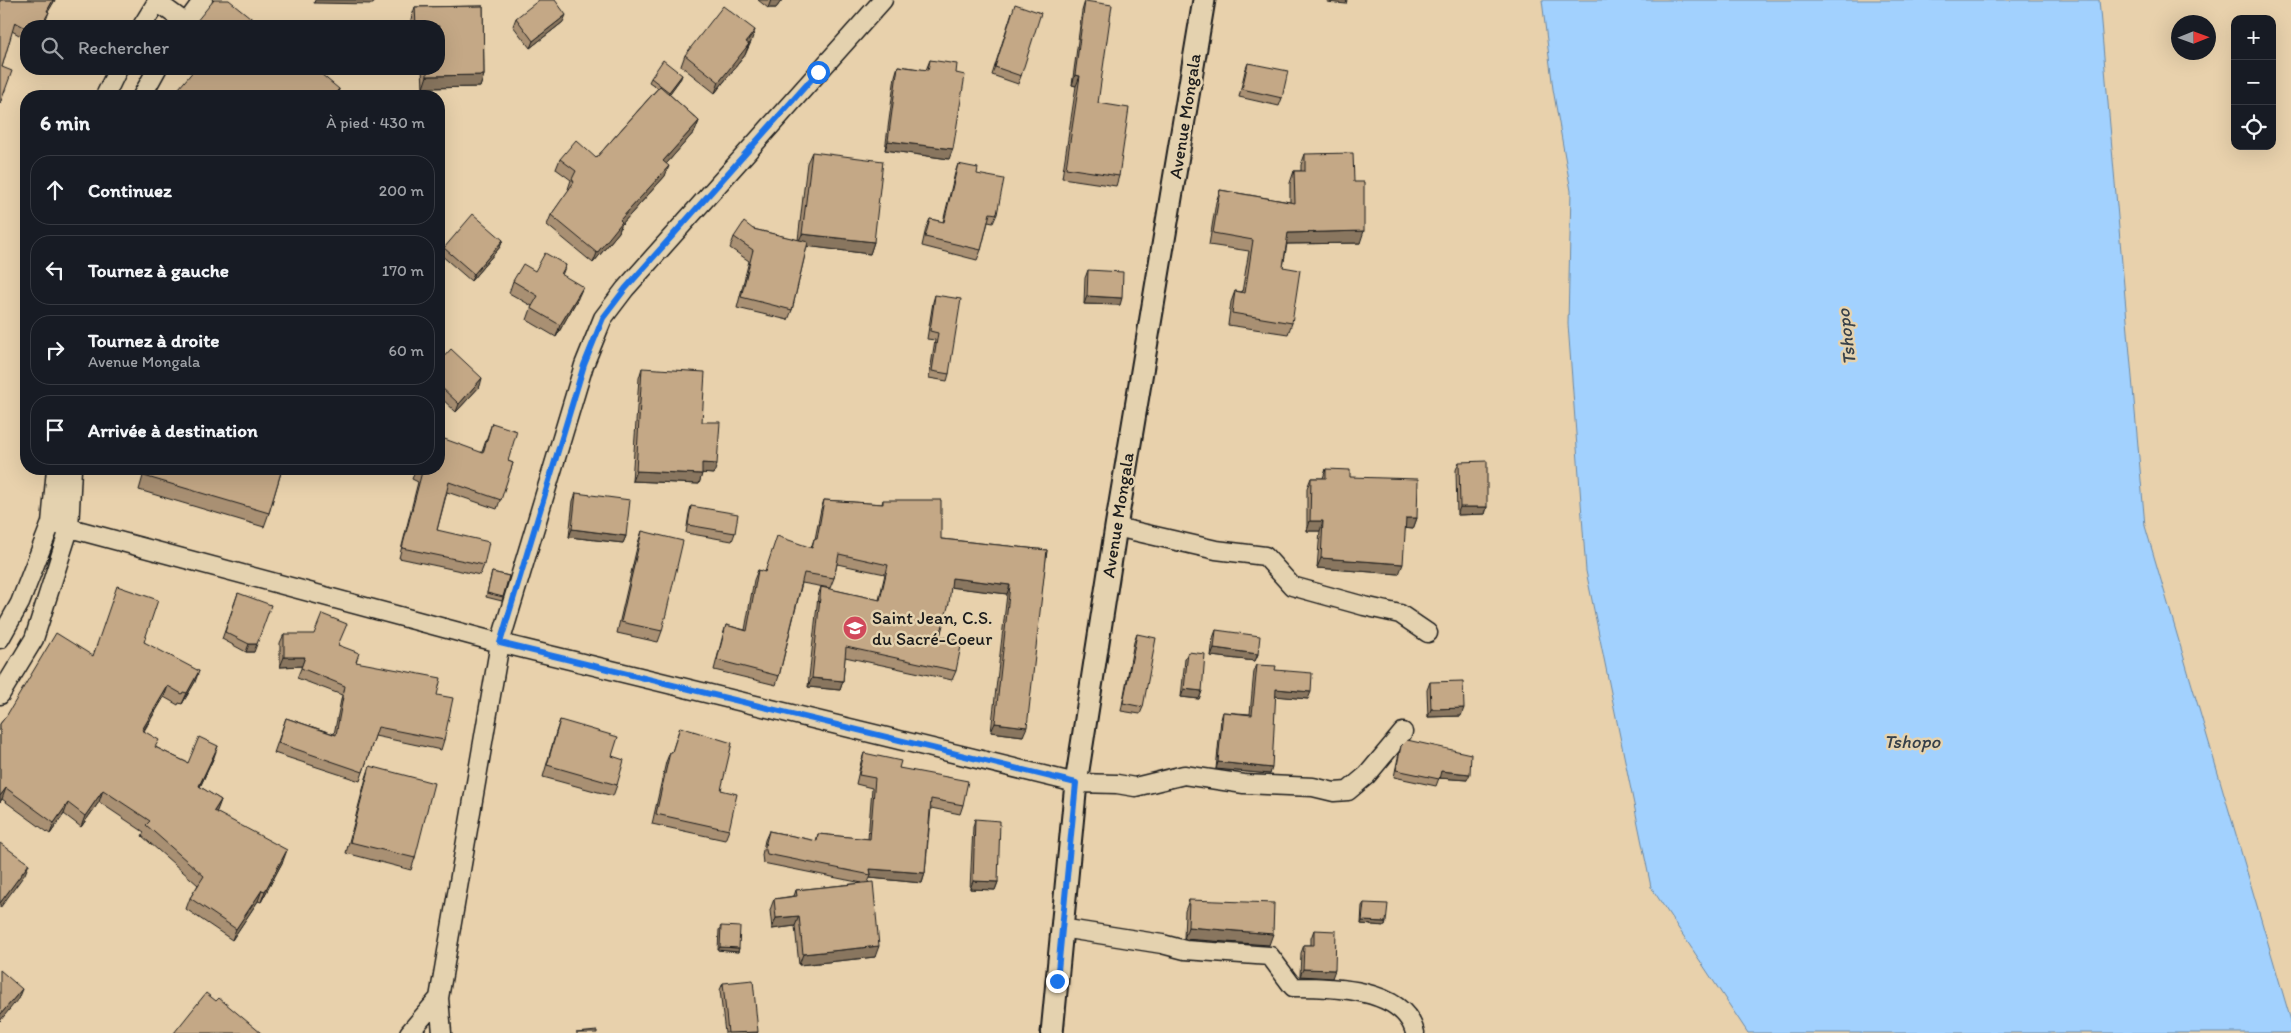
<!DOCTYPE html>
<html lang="fr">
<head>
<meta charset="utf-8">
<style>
  :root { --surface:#171b24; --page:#20242c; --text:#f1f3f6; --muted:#9ea1a6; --line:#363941 }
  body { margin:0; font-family:Itim,sans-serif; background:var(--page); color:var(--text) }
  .controls { position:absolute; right:15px; top:15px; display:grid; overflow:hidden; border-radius:10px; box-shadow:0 5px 20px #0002 }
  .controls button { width:45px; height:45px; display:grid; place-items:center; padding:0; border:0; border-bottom:1px solid var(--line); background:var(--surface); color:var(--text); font:25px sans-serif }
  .compass { position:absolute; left:2171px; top:15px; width:45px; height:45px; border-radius:50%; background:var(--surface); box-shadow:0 5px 20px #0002; rotate:89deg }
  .stop { position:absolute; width:15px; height:15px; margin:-11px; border:4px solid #1a73e8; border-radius:50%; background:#fff }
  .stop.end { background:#1a73e8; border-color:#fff; box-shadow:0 1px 5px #0008 }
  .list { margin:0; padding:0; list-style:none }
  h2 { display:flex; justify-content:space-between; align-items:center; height:65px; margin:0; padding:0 20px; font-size:21px }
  h2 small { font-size:16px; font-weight:400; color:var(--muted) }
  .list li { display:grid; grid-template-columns:32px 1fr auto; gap:15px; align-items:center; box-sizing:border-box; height:70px; margin:0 10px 10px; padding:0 10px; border:1px solid var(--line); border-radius:20px }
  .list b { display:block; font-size:19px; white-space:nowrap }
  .list p { margin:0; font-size:16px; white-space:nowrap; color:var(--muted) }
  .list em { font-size:16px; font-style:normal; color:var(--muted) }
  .icon { flex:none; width:28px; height:28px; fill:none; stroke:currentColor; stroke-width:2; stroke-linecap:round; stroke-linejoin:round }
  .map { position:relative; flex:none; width:2291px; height:1033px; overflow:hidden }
  .search { position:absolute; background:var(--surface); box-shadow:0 5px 20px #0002; left:20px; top:20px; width:425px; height:55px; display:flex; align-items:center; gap:12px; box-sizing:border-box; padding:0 18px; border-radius:20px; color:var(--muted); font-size:19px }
  .panel { position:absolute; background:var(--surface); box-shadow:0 5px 20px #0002; left:20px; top:90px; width:425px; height:385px; border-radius:20px }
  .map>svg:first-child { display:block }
</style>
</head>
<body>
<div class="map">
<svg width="2291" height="1033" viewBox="0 0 2291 1033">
  <rect width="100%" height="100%" fill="#e8d1ac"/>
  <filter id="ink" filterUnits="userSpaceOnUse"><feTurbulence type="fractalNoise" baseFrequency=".02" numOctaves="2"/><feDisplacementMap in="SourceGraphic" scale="10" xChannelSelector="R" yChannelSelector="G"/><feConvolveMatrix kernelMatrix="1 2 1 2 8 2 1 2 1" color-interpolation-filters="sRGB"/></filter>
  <g filter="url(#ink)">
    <!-- water -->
    <path fill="#a2d1fe" stroke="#6c89a4" d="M1542,0h557l46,526 146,495v12h-543l-97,-146 -65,-316 -18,-247 3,-133 -18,-102z"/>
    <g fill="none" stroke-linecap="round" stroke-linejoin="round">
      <defs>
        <path id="minor" d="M157,2l29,21
          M142,26l16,-26
          M184,26l19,-26
          M105,96l13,-27
          M142,96l15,-27
          M51,523l449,120 576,140 41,1 18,3 49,-12 60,9 69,3 21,5 14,-1 19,-16 36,-43
          M1116,527l100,23 49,6 27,30 72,20 36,8 28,19
          M0,639l20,-36 31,-80 5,-54
          M0,695l34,-56 35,-110 3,-60
          M1061,928l101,16 23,6 85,6 23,31c37,0 111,0 122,46
          M409,1033l30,-35
          M442,1033l-3,-35 61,-355 84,-278 19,-47 22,-29 258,-289"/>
        <path id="tertiary" d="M1052,1033l24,-250 40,-256 88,-527"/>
      </defs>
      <!-- minor casing -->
      <use href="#minor" stroke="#1c1c1c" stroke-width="21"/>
      <!-- tertiary casing -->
      <use href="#tertiary" stroke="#1c1c1c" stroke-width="25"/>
      <!-- minor -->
      <use href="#minor" stroke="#e4d2af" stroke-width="18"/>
      <!-- tertiary -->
      <use href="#tertiary" stroke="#e4d2af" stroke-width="21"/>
    </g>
    <!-- wall -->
    <path fill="#a99073" stroke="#1c1c1c" d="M0,0h55l-7,11 1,1 -3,8 -20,6v13l-14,-8 -10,36z
      M758,0h24l-6,8h-8z
      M1085,1l13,102 21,73 -3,10 -54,-8 14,-92 -4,-1 10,-74z
      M483,6l1,69 -4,12 -57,1 -1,-19h17v-43h-28v-7l4,-12z
      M1012,12l9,64 -3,8 -26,-9z
      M516,18l47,4 -33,26 -17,-22z
      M196,22l65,4h-66z
      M751,42l-6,13 -30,38 -34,-27 4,-11z
      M930,60l26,13 -7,86 -64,-9 10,-74 3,-10 28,4z
      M1248,63l34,35 -3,8 -40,-9 6,-26z
      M651,78h30l-12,16 30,27 -4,10 -29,33 -1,12 -44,49 -2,7 -26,31 -46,-38 4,-10 18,-25 -1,-1 3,-9 -15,-11 4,-10 36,-1 62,-70 -9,-6z
      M179,88l160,1 -2,7h-161z
      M812,152l62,90 -4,12 -63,-8 -15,64 -4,10 -51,-12 12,-47 -19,-13 4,-11 19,-8 45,11 9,-77z
      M1305,154l49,28 6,61 -73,1 -4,23 9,56 -4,11 -60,-9 3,-23 4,-11 7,1 7,-41 -40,-6 7,-43 4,-12 70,12v-19l4,-12h7v-6z
      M958,164l19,10 20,40 -4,9 -5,-1 -7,28 -4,10 -55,-14 4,-18 4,-9 13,3 12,-49z
      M503,240l-3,7 -29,34 -30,-26 3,-7z
      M566,265l-4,10 16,23 -22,39 -29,-17 5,-14 -23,-13 4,-12 22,-10z
      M1088,270l32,35 -36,-1 1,-26z
      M935,295l14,79 -2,7 -18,-3 6,-38 -8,-1 6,-37z
      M439,362l41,24 -24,26 -17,-16z
      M642,368l60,54 12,52 -12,-1 -3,11 -67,-3 7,-103z
      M492,423l16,38 5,2 -16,46 -50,-17 -10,38 47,35 -4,10 -81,-17 19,-76 -6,-3 4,-10 66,-17z
      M1459,462l28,45 -2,7 -28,1 -1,-45z
      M145,469h137l-13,44 -5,14 -125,-37z
      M1326,469l24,8 67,41 -4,11 -8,-1 -6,46 -82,-6 3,-37h-13v-43l4,-10h12z
      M576,493l50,43 -3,7 -54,-6 4,-36z
      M824,500l58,4 1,-4 58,39 106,11 -24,186 -32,-4 16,-138 -56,-7 -11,49 16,35 -4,9 -107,-23 -2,24 -3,9 -32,-3 10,-91 3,-9 58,13 6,-26 -48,-10 -3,14 -4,10 -28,-5 -23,93 -3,9 -62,-15 9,-35 3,-10 19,5 9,-50 4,-10 7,2 46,-24 3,-9h1l6,-30z
      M691,506l44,27 -3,8 -46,-8 3,-19z
      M642,531l20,100 -4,11 -41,-9 21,-90z
      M492,572l17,4 -7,25 -16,-4z
      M238,593l16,59h-8l-24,-13z
      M1216,630l42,24 -3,7 -44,-5 2,-18z
      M284,634l55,11 17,17 81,33 7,45 -3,10 -66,-14 -15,45 -86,-28 12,-35 48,16 8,-39 -45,-17 5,-12 -22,1v-24z
      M1137,634l6,73 -3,7 -19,-3 13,-69z
      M144,642l51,40 -13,22 -3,-1 -1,2 -14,-8 -20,34 13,17 31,15 26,-6 -14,30 21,13 -5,12 67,49 -22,41 -3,-1 -26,39 -46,-31 4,-11 8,-13 -56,-49 2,-4 -45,-30 -18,25 -17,-13 -14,20 -48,-35 -2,3v-78l7,-9 86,-60z
      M1188,652l14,39 -3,8 -18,-2 4,-38z
      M1257,665l18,5 33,29 -33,-3 -5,78 -54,-5 5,-50 2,-7 27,2 4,-43z
      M1430,682l31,34 -33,1 -1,-27z
      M560,720l52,36 5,29 -4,11 -70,-19 13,-45z
      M680,727l41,63 8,40 -4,10 -73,-16 14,-62 4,-10h2z
      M1401,746l66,34 -28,-2 -3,8 -42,-9 5,-24z
      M864,753l35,15 64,37 -3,9 -29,-6 -6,65 -3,10 -52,-5 -2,4 7,75 -76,8 -4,-39 -23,3 -2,-19 4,-11 20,-3 2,-6 66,-7 -99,-20 -1,-8 3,-15 4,-9 47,10 2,-7 50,5 4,-51 -16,-4 5,-22z
      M370,766l45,92 -4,12 -65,-17 20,-75z
      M975,819l23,63 -3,8 -25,-1 3,-62z
      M1189,900l80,45 -85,-6 1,-28z
      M1364,903l22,19 -1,4 -24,-2 1,-18z
      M721,926l18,22 -1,4 -20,-2 1,-20z
      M1314,930l18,48 -32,-2 1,-23 3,-8h7v-7z
      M723,983l35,50h-33l-5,-43z"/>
    <!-- shaded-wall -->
    <path fill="#89765e" stroke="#1c1c1c" d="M53,0h2l-11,19 3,-8z
      M315,0h60l-2,4 -59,-1z
      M771,0h11l-6,8h-8z
      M1328,0h19l-1,4 -19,-2z
      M566,15l-3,7 -33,26 3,-7z
      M755,30l-4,12 -5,6 3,-4 -4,11 -30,38 4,-11z
      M484,75l-4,12 -57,1 4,-12z
      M682,75l-1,3 -13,18 1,-4z
      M1075,75l5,1 -4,10 -4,-1z
      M339,89l-2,7h-4z
      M699,121l-4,10 -35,40 3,-10z
      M888,141l65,8 -4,10 -64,-9z
      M669,166l-4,10 -44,49 -2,7 -26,31 4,-10 23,-33z
      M1364,231l-4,12 -76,1 4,-11z
      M802,234l72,8 -4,12 -73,-9z
      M503,240l-3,7 -29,34 3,-7z
      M583,287l-5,11 -22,39 4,-12z
      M1087,296l35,2 -2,7 -36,-1z
      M482,378l-2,8 -24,26 3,-8z
      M702,463l15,1 -3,10 -16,-1z
      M636,471l66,3 -3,10 -67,-3z
      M1460,507h27l-2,7 -28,1z
      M1406,518h11l-4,11 -11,-1z
      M1310,521h13l-3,10h-13z
      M572,529l54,7 -3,7 -54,-6z
      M1321,558l82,6 -4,10 -82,-6z
      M952,578l58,7 -3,9 -58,-7z
      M249,644h8l-3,8h-8z
      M1214,648l44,6 -3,7 -44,-5z
      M284,657h21l-3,9 -22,1z
      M199,671l-4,11 -13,22 5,-11z
      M812,678l31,3 -3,9 -32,-3z
      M168,686l-4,11 -27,44 5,-11z
      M1184,689l18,2 -3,8 -18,-2z
      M1276,689l35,3 -3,7 -35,-3z
      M1464,708l-3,8 -33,1 3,-8z
      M995,723l32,4 -4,9 -32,-4z
      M218,746l-4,11 -19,40 4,-11z
      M1218,762l54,6 -2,6 -54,-5z
      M1441,771l29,3 -3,6 -29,-2z
      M6,788l-4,11 -2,3v-6z
      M103,790l-4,12 -18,25 4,-11z
      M221,800l-4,11 -7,11 4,-11z
      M68,803l-4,11 -14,20 4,-11z
      M287,850l-4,11 -22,41 4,-11z
      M29,864l-4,10 -25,34v-5z
      M870,869l55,4 -3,10 -52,-5 1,-3z
      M973,881l25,1 -3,8 -25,-1z
      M262,890l-4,11 -26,39 4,-11z
      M799,916l-4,10 -23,3 4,-11z
      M1362,921l24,1 -1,4 -24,-2z
      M1188,927l85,7 -4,11 -85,-6z
      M879,946l-4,11 -76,8 4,-11z
      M720,947l19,1 -1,4 -20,-2z
      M1303,969l32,1 -3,8 -32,-2z
      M22,989l-4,10 -18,22v-6z"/>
    <!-- building -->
    <path fill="#c4a886" stroke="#1c1c1c" d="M0,0h53l-6,11 2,1 -4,7 16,7h-35v2l-11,-6 -13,45 10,4 -12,33z
      M214,0h15l32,26h-60l-5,-4z
      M539,0h16l11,15 -33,26 -17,-23z
      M1085,1l27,4 -14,98 31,5 -10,68 -53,-8 14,-92 -5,-1z
      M1015,4l26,9 -20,63 -26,-9z
      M483,6l1,69 -57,1v-7h12v-43h-23l-1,-19z
      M723,6l32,24 -9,12 3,2 -30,38 -34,-27z
      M663,60l19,15 -13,17 -18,-14z
      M930,60l27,4 -1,9 9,2 -12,74 -65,-8 10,-75 30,4z
      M1248,63l40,8 -6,27 -40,-9z
      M195,69h120l24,20 -6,7h-144l-10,-8z
      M660,86l39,35 -36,40 6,5 -49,54 2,2 -25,31 -46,-38 23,-33 -2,-3 4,-8 -16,-12 16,-19 20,18z
      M812,152l71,9 -9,81 -72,-8z
      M1353,153l1,29h10v49l-76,2 -5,34 17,3 -8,53 -60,-10 3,-22 10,2 8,-53 -40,-7 7,-43 75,13 -1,-32h11v-17z
      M958,164l20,4 -1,6 27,5 -7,35 -7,-1 -9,37 -56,-13 5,-18 14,3z
      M473,214l30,26 -29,34 -30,-26z
      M744,222l9,7 55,13 -16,68 -51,-13 12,-47 -19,-13z
      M545,253l21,12 -5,9 22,13 -23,38 -29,-17 7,-12 -25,-15 10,-17 12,7z
      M1088,270l35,2 -1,26 -35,-2z
      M935,295l26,4 -12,75 -17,-3 6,-38 -8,-2z
      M451,349l31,29 -23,26 -20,-19v-23z
      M642,368l63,4 -3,50h18l-3,42 -15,-1v11l-66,-3z
      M492,423l25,8 -9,30 5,2 -12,37 -52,-18 -12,48 52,12 -5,23 -82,-17 20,-76 -6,-2v-1h23v-32l44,16z
      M1487,461v46h-27l-1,-45z
      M146,469h136l-13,44 -125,-37z
      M1326,469l24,1v7l68,2 -1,39h-11l-3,46 -82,-6 2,-37h-13l1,-43h15z
      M576,493l54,7 -4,36 -54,-7z
      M824,500l59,4v-4h58v39l106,11 -20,177 -32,-4 15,-138 -58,-7 -3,25 -9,33 22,5 -6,30 -110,-24 -3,34 -31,-3 9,-91 59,13 8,-35 -49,-11 -5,24 -30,-5 -25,103 -62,-16 9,-35 21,6 11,-61 7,2 12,-36 35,12 2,-9h3z
      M691,506l47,8 -3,19 -47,-8z
      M642,531l41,10 -21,90 -41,-9z
      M492,572l17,4 -6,21 -16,-4z
      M117,586l41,14 -14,42 55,29 -12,22 -4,-1 -1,2 -14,-8 -26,44 17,10 -4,7 33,16 11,-26 19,9 -19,40 22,14 -7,11 73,39 -22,41 -3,-1 -26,39 -46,-31 14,-22 -58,-51 4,-4 -47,-31 -18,26 -17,-13 -14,20 -48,-35 -6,8v-72l7,-9 49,-82 37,23z
      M238,593l33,12 -14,39h-8l-24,-12z
      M322,614l25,10 -9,21 21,8 -3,9 85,16 -4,17 16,3 -9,42 -66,-13 -15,45 -85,-29 8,-25 50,17 9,-49 -44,-18 4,-11h-21v-23h30z
      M1216,630l44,6 -2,18 -44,-6z
      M1137,634l19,4 -13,69 -20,-4z
      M1188,652l17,2 -3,37 -18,-2z
      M1257,665l19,1 -1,4 37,3 -1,19 -35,-3 -4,79 -54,-6 5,-50 29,3z
      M1463,681l1,27 -33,1 -1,-27z
      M560,720l58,17 -6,19 12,4 -7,25 -70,-20z
      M680,727l52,16 -11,47 16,4 -8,36 -73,-16 14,-62h2z
      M1407,740l64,14 -1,20 -29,-3 -2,8 -43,-9 5,-24z
      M864,753l37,8 -2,7 69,13 -5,24 -32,-6 -6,74 -55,-4 1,6 -104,-21 -2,-8 4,-15 48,10 1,-7 52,5 5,-61 -16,-3z
      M370,766l64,17 -19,75 -65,-16z
      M975,819l25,2 -2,61 -25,-1z
      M0,843l29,21 -29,39z
      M873,882l6,64 -76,8 -4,-38 -23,2 -2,-19 23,-3 -1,-6z
      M1189,900l85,3 -1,31 -85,-7z
      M1364,903l24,1 -2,18 -24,-1z
      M721,926l19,1 -1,21 -19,-1z
      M1314,930l22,1 -1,39 -32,-1 1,-24h10z
      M0,970l22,19 -22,26z
      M753,980l5,52 -30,1 -5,-50z
      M206,993l10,8 3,-3 42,35h-87z
      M597,1031v2h-21z"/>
  </g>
  <g fill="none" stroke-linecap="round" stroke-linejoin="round" filter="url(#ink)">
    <!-- route -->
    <path stroke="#1a73e8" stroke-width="6" d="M818,72l-193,217 -22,29 -19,47 -84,278 576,140 -19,198"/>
  </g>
  <!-- icons -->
  <defs>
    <symbol id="school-disc" viewBox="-11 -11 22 22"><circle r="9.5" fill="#d1495b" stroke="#e4d2af"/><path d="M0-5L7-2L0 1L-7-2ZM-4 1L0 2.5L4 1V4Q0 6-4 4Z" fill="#fff"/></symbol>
  </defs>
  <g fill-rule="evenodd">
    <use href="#school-disc" x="841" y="614" width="28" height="28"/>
  </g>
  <g text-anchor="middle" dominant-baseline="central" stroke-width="5" stroke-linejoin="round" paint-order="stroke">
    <!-- street labels -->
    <g font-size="18" fill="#1c1c1c" stroke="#e4d2af">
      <text transform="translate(1185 116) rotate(-81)">Avenue Mongala</text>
      <text transform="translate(1118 515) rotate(-81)">Avenue Mongala</text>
    </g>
    <!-- poi labels -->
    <g font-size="18" fill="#1c1c1c" stroke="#e4d2af" text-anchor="start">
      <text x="872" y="618">Saint Jean, C.S.<tspan x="872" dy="21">du Sacré-Coeur</tspan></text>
    </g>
    <!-- water labels -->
    <g font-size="19" font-style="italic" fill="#374049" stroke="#e4d2af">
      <text transform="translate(1846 337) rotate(-97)">Tshopo</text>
      <text x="1912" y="741">Tshopo</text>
    </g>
  </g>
</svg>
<div class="controls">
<button>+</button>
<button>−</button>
<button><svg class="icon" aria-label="locate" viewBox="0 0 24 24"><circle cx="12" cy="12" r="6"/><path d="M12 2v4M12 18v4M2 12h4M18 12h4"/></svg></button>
</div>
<svg class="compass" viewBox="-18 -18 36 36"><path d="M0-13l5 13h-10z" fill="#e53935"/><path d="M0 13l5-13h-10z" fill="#9ea1a6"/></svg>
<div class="stop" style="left:818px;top:72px"></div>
<div class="stop end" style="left:1057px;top:981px"></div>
<div class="search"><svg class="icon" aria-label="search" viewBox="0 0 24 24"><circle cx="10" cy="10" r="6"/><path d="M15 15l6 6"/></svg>Rechercher</div>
<section class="panel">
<h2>6 min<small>À pied · 430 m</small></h2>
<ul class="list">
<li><svg class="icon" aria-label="ahead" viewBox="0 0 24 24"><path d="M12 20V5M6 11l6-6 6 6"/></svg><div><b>Continuez</b></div><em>200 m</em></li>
<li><svg class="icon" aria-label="left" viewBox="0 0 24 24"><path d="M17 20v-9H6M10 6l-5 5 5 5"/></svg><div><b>Tournez à gauche</b></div><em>170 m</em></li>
<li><svg class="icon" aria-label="right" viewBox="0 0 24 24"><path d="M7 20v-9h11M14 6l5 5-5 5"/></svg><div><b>Tournez à droite</b><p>Avenue Mongala</p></div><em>60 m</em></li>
<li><svg class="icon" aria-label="arrive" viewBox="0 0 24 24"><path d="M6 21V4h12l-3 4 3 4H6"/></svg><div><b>Arrivée à destination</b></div></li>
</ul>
</section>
</div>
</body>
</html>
